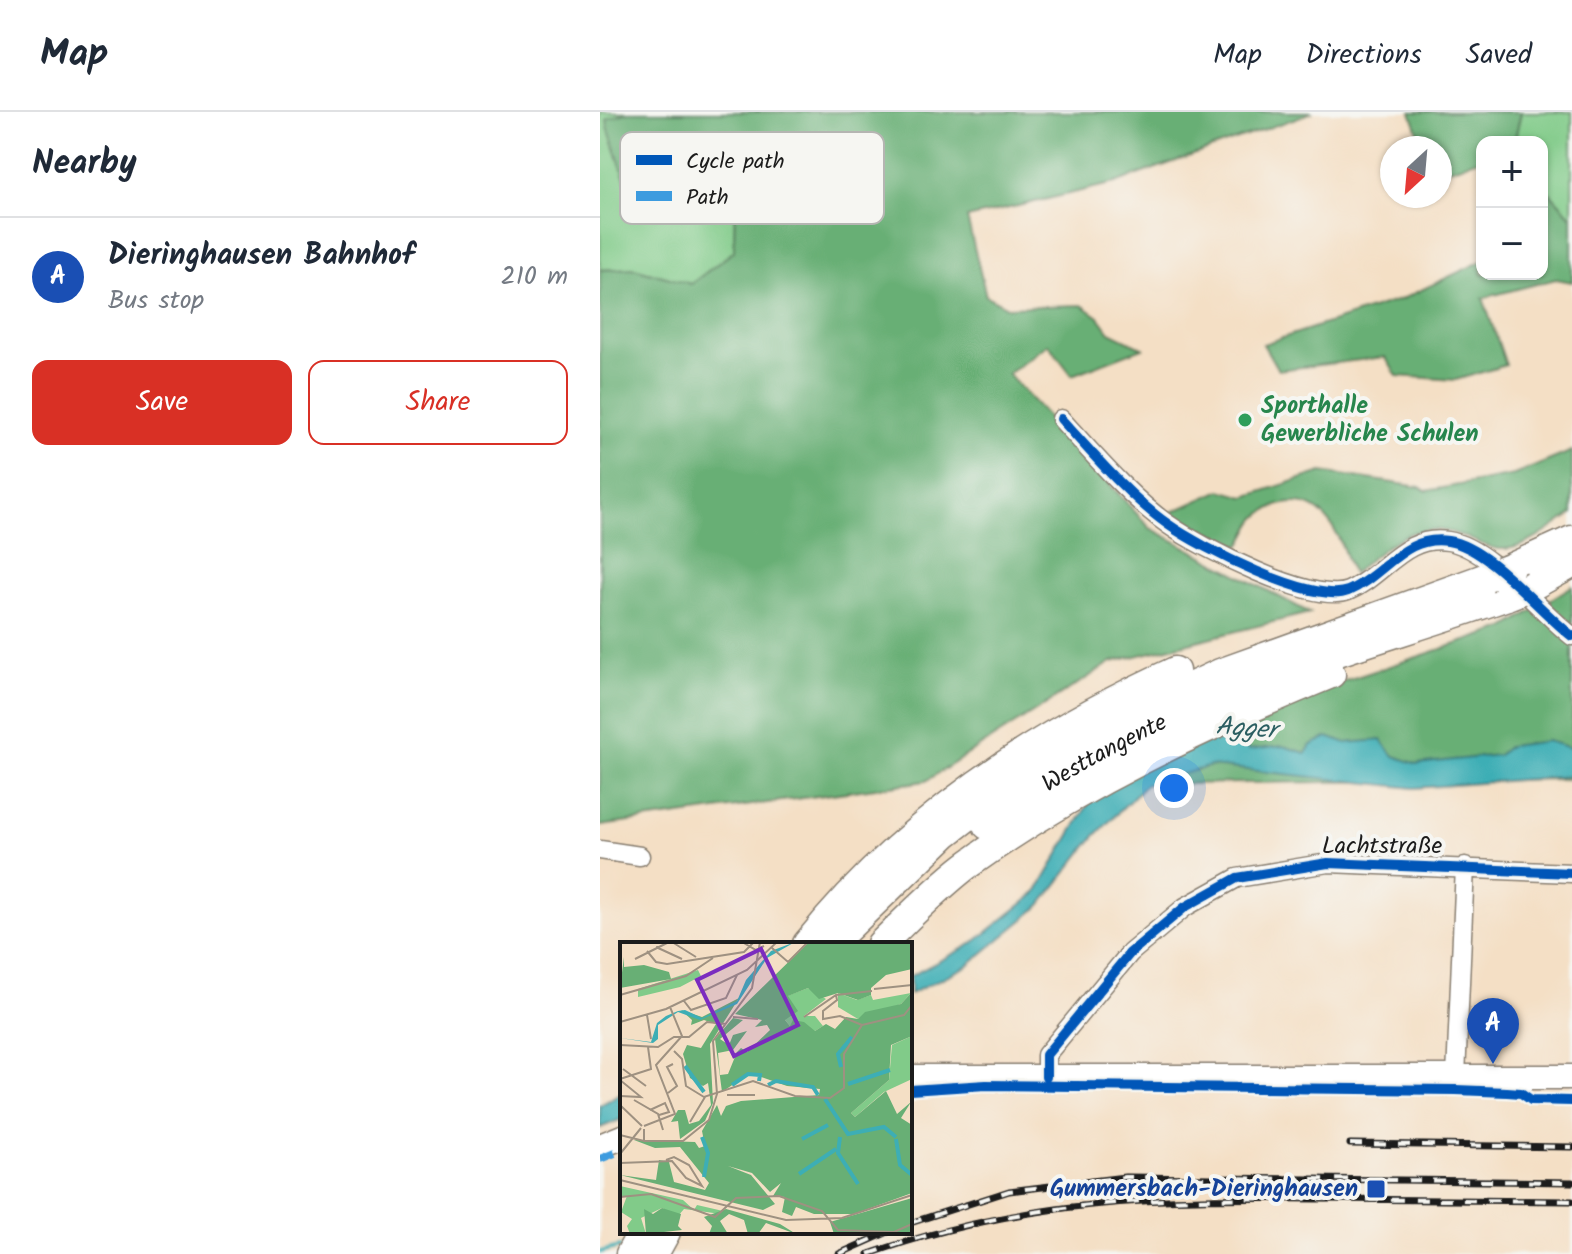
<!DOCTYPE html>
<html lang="en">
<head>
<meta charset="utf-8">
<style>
  :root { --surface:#fff; --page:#f6f6f7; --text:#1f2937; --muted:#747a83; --line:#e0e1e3; --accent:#d93025 }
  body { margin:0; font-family:Kalam,sans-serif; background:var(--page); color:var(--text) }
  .controls { position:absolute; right:24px; top:24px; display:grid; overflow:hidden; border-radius:16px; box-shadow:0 2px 6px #0004 }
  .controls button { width:72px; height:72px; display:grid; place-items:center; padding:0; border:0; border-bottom:2px solid var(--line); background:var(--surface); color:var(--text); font:40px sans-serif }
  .compass { position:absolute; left:780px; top:24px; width:72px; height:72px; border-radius:50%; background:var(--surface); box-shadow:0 2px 6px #0004; rotate:206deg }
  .you { position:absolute; left:574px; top:676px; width:28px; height:28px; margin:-20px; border:6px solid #fff; border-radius:50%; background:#1a73e8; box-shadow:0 0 0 12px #1a73e833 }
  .badge { display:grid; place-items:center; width:52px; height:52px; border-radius:50%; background:var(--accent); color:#fff; font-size:26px; font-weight:700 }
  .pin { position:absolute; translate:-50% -66px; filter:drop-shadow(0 2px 4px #0008) }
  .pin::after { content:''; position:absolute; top:42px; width:28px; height:24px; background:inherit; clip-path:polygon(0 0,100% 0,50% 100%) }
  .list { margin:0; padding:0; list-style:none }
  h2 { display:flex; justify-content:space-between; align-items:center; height:104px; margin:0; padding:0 32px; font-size:34px }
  h2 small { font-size:26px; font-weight:400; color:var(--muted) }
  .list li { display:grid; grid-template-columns:52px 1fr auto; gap:24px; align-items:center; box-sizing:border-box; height:120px; padding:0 32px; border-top:2px solid var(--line) }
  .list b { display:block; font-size:30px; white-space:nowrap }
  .list p { margin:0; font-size:26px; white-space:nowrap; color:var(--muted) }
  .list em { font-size:26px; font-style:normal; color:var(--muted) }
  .actions { display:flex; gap:16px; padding:24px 32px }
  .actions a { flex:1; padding:18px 0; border:2px solid var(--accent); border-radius:16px; text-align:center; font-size:28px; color:var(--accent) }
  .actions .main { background:var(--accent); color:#fff }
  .map { position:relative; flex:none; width:972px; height:1142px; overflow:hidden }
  header { display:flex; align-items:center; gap:48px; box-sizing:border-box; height:112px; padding:0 40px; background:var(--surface); border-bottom:2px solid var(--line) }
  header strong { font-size:38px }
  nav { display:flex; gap:44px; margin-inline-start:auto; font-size:28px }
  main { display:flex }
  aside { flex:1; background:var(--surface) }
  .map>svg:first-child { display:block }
</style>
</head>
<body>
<header>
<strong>Map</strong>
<nav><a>Map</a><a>Directions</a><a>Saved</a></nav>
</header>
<main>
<aside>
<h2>Nearby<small></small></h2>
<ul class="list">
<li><span class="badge" style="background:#1a4fb4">A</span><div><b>Dieringhausen Bahnhof</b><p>Bus stop</p></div><em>210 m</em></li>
</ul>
<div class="actions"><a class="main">Save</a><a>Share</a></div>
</aside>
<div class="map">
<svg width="972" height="1142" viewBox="0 0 972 1142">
  <rect width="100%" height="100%" fill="#f6f6f2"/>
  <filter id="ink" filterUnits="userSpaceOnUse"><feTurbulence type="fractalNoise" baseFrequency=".0125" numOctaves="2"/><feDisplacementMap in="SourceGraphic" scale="16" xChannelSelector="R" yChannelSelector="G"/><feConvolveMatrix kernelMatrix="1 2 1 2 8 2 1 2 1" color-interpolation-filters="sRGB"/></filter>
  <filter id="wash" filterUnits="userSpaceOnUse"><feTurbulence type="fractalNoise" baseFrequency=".006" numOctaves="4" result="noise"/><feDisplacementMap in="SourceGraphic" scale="32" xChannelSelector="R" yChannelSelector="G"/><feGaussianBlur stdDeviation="1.8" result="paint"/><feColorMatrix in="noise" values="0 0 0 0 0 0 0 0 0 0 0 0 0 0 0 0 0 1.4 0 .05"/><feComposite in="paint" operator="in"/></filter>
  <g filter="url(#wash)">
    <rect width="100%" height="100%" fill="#f4dfc5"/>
    <!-- green -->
    <path fill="#81cb89" stroke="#4e7452" stroke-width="2" d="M0,0h40l77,32 18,60 -1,47 -43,33 -57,-16 -34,2z
      M921,0h51v105l-22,-24 -8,9v-60h-28z"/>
    <!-- forest -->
    <path fill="#68af75" stroke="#426648" stroke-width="2" d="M29,0h684l-198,71 -148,35 19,78 21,11 75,-2 17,12 11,15 33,16 -71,27 -24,-31 -40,30 142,154 160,85 -198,49 -186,119 -326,45v-556l34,-2 57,16 43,-33 1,-47 -18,-60 -8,-3 -40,8 -3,4v36l-10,14 -13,2 -15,-17 -20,-61 -1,-8z
      M811,0h110l-7,30h-32v16l-42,14v-24h-16z
      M950,81l22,24v65l-16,-3 -73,19 23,67 -50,15 -59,-4 -12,-19 -107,13 -15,-26 139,-45 80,-38v13h60v-72z
      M972,339v63c-20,13 -45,36 -71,35 -12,0 -29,-10 -41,-14 -48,-17 -72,10 -108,39 -11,-32 -24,-79 -68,-70 -9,2 -21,7 -28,15 -6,7 -10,19 -16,27l-70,-33 51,-23 24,7 77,-25 98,15 6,4 88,-16z
      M972,474v193l-403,5 44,-43 128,-59 164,-54z"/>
    <!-- water -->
    <path fill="#3daeb5" stroke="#2c6568" stroke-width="2" d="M627,617l22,21 34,-4 23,7 5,-8 17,-8 16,6 37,-3 13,16 23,8 81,-9 11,-9 38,-5 25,7v28l-158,12 -203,-22 -66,19 -50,51 -54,69 -74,61 -57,28v-18l62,-32 64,-51 62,-106z
      M22,981v26l-22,9v-23z"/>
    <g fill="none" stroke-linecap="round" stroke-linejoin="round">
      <!-- stream -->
      <path stroke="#3daeb5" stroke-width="4" d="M0,1140l20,-5"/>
    </g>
  </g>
  <g filter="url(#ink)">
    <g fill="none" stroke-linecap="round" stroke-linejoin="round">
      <defs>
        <path id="minor" d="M461,307c31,34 70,80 108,106 31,22 144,80 179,66 36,-15 56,-57 100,-50 41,6 90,69 124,95
          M0,738l40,6
          M446,965v-22l84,-102 55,-46 52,-29 91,-15 244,10
          M856,965l9,-211"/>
        <path id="major" d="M310,965h662
          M0,1034l22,-9"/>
        <g id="highway">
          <path d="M910,456l62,-28"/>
          <path d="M932,474l40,-22"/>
          <path id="s1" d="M387,713c83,-60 173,-105 267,-143 83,-33 170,-56 253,-86"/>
          <path d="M207,832c98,-123 227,-209 368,-273"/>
          <path d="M231,832l114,-110 73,-56 74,-45 128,-60 267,-96"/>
          <path d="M281,832c27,-26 55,-55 85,-78 112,-81 237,-139 365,-192"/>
          <path d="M30,1142l12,-22"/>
          <path d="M54,1142l12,-22"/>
        </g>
      </defs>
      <!-- minor casing -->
      <use href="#minor" stroke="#887e70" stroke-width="21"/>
      <!-- major casing -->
      <use href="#major" stroke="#887e70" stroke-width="27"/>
      <!-- highway casing -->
      <use href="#highway" stroke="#887e70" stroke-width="31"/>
      <!-- minor -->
      <use href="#minor" stroke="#fff" stroke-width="18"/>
      <!-- major -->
      <use href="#major" stroke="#fff" stroke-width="24"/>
      <!-- highway -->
      <use href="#highway" stroke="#fff" stroke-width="28"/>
      <defs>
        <path id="rail" d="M750,1032l222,3
          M310,1111l99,-32 116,-14 447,5
          M239,1142l49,-22
          M269,1142c158,-56 290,-57 454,-55 83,1 166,1 249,2"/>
      </defs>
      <!-- rail casing -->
      <use href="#rail" stroke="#1c1c1c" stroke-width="7"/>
      <!-- rail -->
      <use href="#rail" stroke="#f6f6f2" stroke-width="4" stroke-dasharray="12" stroke-linecap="butt"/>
      <defs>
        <path id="highway-bridge" d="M887,465l23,-9
          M907,484l25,-10"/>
      </defs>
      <!-- highway-bridge casing -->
      <use href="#highway-bridge" stroke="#887e70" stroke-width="31" stroke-linecap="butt"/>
      <!-- highway-bridge -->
      <use href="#highway-bridge" stroke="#fff" stroke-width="28"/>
      <!-- quiet -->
      <path stroke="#3c9bdf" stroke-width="8" stroke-dasharray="16 8" stroke-linecap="butt" d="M0,1047l22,-9"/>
      <defs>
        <path id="cycleway" d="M461,307c31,34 70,80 108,106 31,22 144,80 179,66 36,-15 56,-57 100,-50 41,6 90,69 124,95
          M446,965v-22l84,-102 55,-46 52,-29 91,-15 244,10
          M310,978l76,-5 470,5 51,2 14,1 10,7 41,1"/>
      </defs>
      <!-- cycleway casing -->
      <use href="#cycleway" stroke="#f6f6f2" stroke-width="15"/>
      <!-- cycleway -->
      <use href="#cycleway" stroke="#0057b8" stroke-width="10"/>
    </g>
  </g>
  <!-- markers -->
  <circle fill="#2e9e5b" stroke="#f6f6f2" stroke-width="3" cx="645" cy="308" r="8"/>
  <rect fill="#1a4fb4" stroke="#f6f6f2" stroke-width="3" x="766" y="1067" width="20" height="20" rx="4"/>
  <g text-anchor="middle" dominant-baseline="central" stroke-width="8" stroke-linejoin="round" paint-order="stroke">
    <!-- leisure labels -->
    <g font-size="24" font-weight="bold" fill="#27864d" stroke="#f6f6f2" text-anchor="start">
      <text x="661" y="294">Sporthalle<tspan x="661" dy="28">Gewerbliche Schulen</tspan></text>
    </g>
    <!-- street labels -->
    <g font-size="24" fill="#1c1c1c" stroke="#f6f6f2">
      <text stroke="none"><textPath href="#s1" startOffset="138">Westtangente</textPath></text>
      <text x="782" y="734">Lachtstraße</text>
    </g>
    <!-- transit labels -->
    <g font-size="24" font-weight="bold" fill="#164399" stroke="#f6f6f2" text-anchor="end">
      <text x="758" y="1077">Gummersbach-Dieringhausen</text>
    </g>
    <!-- water labels -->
    <g font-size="26" font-style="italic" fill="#2b5e61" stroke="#f6f6f2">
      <text transform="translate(646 617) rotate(4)">Agger</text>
    </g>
  </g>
  <!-- overview -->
  <g transform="translate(20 830)">
    <rect width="292" height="292" fill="#f4dfc5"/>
    <path d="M78,28l3,6 -21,11 -42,10v-8zM188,46l18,11 -22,17h11l8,10 -8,5 -25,-5 -5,-6 2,-24zM218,51l19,7 14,-5 2,5 38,-7 -10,11 -43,15 -20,-12zM292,94v43l-28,13 -29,25 -4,-4 38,-33 3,-35zM0,244l63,14 11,10 3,-5 26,6 -2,3 -37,-5 -6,7 -16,-8 -21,10 5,16h-16l-3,-8 5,-7 -11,-7 6,-16h-7z" fill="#81cb89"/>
    <path d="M189,0h103v27l-26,6 -15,13v7l-13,5 -20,-7 -19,6 -11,-11 -20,8 10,15 -13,9 5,6 3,-6 11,2 11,9 11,-7 9,5 11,-12 12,2 7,-7 36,-8 11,-12v44l-21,9 -2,35 -38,33 4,4 31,-26 11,23 14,-12 -10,16 11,7v68l-58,21h-40l-18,-7 -4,9 -10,-4 3,-15 -12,-1 8,-13 -11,9 -18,-19 -24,-7 23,9 24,29 -12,6 -143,-35 36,5 3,-20 10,2 5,20 31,8 4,-7 -29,-36 -25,1 -21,-8 61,2 4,6 6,-2 -3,-15 15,-26 4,11 5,-10 15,-5 78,-6 1,-6 -33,-3 -37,-13 -28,19 -7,-53 18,-21 10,2 -23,19 9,6 4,-10 14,-4 -14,19 -15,3 2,22 8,-1 9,-22 4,-4 6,4 23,-22 -3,-5 -12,2 7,-7 -27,-6zM4,15v10l20,-2 25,7 2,7 -51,9zM119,56l-29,46 3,59 -8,18 -25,18 -2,-18 -7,1 7,-12h7l4,14 10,-3 12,-16 -3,-22 -5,3 -13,-8 -7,-24 4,-9 14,3 15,-24 -12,-4 -13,5 1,-5 -11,-10 21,7zM292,256v36h-78l-4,-12zM42,266l19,6 -3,12 4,4 -36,4 -2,-25 9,5zM106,267l54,15 16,10 -30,-11 -8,11h-10l-4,-14 -15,-6 -9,7 8,13h-19l3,-8 -8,-9z" fill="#68af75"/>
    <path d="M175,0l-28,16 -30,46 -37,16 -22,-8 -20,13v14l-5,4 -33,-5 31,4 6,-19 9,-7 12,-5 7,-1 17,8 35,-17 9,-21 25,-29z" fill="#3daeb5"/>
    <path fill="none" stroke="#3daeb5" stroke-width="4" d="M65,124l19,26M221,125l-3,-13 14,-17M228,142l42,-14M112,143l16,-11 12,1 -1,6M148,143l8,-4 37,6 5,8M205,157l23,35 36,-7 12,10M82,195l6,16 -4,24M220,195l-2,16 20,31M182,197l26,-14M276,197l4,26 12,10M179,232l37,-25"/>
    <path fill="none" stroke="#9e9181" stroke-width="2" d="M52,0l24,15M122,0l14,8 8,-4M36,5l26,12M152,6l16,14 20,-20M27,9l9,11 11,2 77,-12 10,-10M15,17l34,-17M254,47l38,-4M0,53l66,-19 27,-18M216,53l1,5 -14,11v8l17,-3 22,9M64,59l7,9 35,-12 11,-23M27,73l4,24M113,75l25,2M184,75l32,-22 36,-4M0,80l46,-13 81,-39 30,-28M242,83l42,-10 8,-10M0,103l38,2 16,-10h15l18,-15 19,2M54,109l8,8 4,27 18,11 49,-16 42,15 35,2 14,-10v-34l18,-29M3,127l23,17M0,137l31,-10 -3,-22M0,138l21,17 -21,-1M48,151l9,-7 -10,-19 6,-3M107,153h28M14,158l24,14 5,16M0,163l22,21M30,168l15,-7 4,9 -10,3M70,180l15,-25M24,184l31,-12 -19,-49 26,-29 -12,-29M0,193l24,6v-12M24,199h39l26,-21 8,-26 -4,-53 39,-53 8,-46M0,212l21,-26M0,221l52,-2 14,17 16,8 -13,-21 -15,-8 -8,3M0,238l166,40 56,-2 70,-23M0,255l31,-3 64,23 21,-19 43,-2 43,15 16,19 56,2 18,-8"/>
    <path fill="#7b2cbf" fill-opacity="0.15" stroke="#7b2cbf" stroke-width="4" d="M141,7l37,76 -64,31 -37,-76z"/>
    <rect width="292" height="292" fill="none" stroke="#1c1c1c" stroke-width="4"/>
  </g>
  <!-- legend -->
  <rect x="20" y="20" width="264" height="92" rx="12" fill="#f6f6f2" stroke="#b5b5b2" stroke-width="2"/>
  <rect x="36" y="43" width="36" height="10" fill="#0057b8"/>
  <rect x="36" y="79" width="36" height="10" fill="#3c9bdf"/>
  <g font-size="22" fill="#1c1c1c">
    <text x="86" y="56">Cycle path</text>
    <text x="86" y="92">Path</text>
  </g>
</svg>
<div class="controls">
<button>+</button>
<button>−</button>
</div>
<svg class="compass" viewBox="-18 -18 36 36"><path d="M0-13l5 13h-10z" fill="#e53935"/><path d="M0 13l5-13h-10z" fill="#747a83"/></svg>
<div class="you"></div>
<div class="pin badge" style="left:893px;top:952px;background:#1a4fb4">A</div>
</div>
</main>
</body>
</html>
